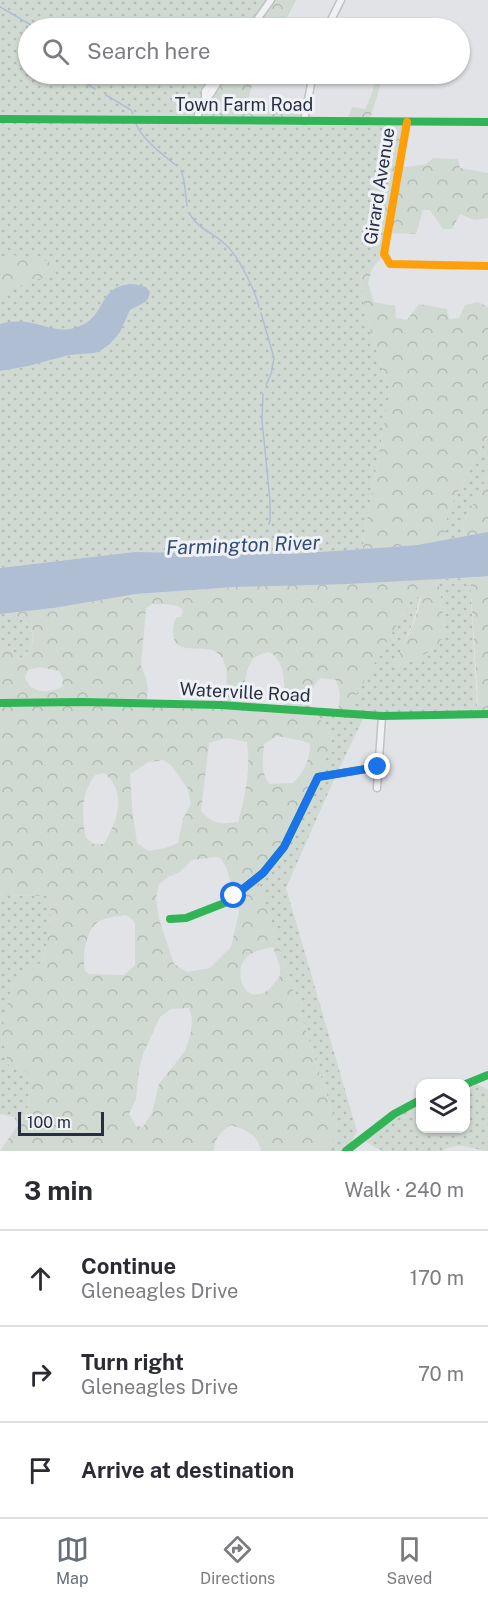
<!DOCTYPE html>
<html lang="en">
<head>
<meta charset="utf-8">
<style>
  :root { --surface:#fff; --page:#f7f7f7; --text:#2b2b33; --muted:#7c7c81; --line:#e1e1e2; --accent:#686e7a }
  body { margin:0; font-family:"Public Sans",sans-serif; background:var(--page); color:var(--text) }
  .controls { position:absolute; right:18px; bottom:18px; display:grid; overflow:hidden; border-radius:12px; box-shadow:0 2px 4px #0004 }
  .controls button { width:54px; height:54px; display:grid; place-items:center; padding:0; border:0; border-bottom:2px solid var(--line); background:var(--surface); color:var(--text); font:30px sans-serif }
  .scale { position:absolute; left:18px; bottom:15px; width:86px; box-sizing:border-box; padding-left:6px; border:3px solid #272f40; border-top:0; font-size:16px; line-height:21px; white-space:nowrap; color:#272f40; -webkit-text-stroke:4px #eff1f6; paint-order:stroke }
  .stop { position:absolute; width:18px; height:18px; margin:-14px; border:4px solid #1a73e8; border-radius:50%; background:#fff }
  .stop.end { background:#1a73e8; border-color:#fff; box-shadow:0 2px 6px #0008 }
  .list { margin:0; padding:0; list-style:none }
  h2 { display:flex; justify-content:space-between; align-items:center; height:78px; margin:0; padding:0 24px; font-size:26px }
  h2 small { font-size:20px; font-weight:400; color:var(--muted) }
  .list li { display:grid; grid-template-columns:39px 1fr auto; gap:18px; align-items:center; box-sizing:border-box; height:96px; padding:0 24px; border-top:2px solid var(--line) }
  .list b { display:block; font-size:22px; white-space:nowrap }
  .list p { margin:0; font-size:20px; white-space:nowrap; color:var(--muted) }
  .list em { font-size:20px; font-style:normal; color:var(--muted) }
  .icon { flex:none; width:33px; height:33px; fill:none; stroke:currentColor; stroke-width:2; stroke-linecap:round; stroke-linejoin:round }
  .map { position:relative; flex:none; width:488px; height:1151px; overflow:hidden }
  .search { position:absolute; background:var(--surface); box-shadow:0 2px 4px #0004; left:18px; right:18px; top:18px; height:66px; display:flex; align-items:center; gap:15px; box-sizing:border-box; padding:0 21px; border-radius:33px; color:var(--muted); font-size:22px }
  .sheet { height:366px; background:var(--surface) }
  nav { display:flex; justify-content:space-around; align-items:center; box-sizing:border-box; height:84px; border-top:2px solid var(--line); background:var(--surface); font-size:16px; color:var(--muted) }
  nav a { display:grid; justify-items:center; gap:3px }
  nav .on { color:var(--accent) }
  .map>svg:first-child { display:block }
</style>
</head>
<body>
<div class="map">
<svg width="488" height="1151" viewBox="0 0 488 1151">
  <defs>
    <pattern id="grass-dots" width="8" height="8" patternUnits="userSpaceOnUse" patternTransform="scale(1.5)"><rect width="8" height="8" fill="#d1dad2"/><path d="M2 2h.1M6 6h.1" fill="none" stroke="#b3bbb5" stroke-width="1.8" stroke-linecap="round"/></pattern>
    <pattern id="forest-crowns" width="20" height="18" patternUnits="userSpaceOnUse" patternTransform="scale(1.5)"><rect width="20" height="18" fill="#d1dad2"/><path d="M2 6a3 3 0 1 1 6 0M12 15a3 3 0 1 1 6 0" fill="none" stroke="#b3bbb5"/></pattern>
  </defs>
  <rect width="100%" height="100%" fill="#e1e3e7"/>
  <!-- grass -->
  <path fill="url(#grass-dots)" d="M0,0h267l-20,28h-219v46h188c-11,15 -24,32 -25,51h208l-23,132 -15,17 3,35 26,83 -26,144 -1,13 -73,5 -156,-2 -134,16z
    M488,435v40l-24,47 -1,15 -18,3 2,-27z
    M470,578l7,129 -3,4 -109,4 -28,58 -51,115 71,243 -11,20h-18l9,-18v-6l-80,-249 75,-139c-3,-10 -8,-16 -16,-23l29,-3 65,-111 11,-8 -8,28 -18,44c10,-2 18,-5 26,-10 6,-3 13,-6 17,-11 11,-13 2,-49 0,-66z
    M9,613c23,9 33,25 13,45 -9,-4 -13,-14 -22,-19v-25z
    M0,895l50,1 1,28 -9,38 -10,7 -11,2 -9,16 3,80 13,5 2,13 -3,27 -9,13 -4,-8 -14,-3z
    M472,1081l16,9v61c-19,-2 -27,-11 -46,0h-60l-21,-12 59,-39v28h46v-44z"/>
  <!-- forest -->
  <path fill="url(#forest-crowns)" fill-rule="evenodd" d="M271,0h25l-8,16 -11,12h-26z
    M223,74h32l-6,23 5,6 52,5 -2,13 -108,-1 9,-23z
    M377,74h7l-15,48 -22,-1 5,-14 13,2 7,-16z
    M407,122l-8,46 27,-4 7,-6 25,1 2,9 28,5v45l-14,2 -14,-6 -8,15h-9l-13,-19h-7l-7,24 -29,-1 -3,21 -12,15 -4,14 6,19 21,4 1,12 11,2 12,-16 28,5 2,10 10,-1 6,-13 13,-3 10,5v128l-41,78 -2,27 -28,5 -54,4 1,-13 26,-144 -26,-83 -3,-36 15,-16 23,-132z
    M9,254l13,3 17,1 17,7 -10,13 -9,1 -7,5 -8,1 -18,7 -4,1v-30z
    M488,475v57l-25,5 1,-15z
    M488,576v138l-14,-3 3,-4 1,-6 -8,-123z
    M438,579c2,17 11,53 0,67 -5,4 -11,7 -17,10 -9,5 -17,8 -27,10 9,-20 25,-49 27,-71l-11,7 -65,112 -7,-1 2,-20 -4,-13 -15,-2c-11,7 -10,22 -11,34l13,10 6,9 3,8 -2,8 -12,30 -34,70 -27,31 80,249v6l-9,18h-67c-3,-17 -15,-21 -30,-26 -10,6 -17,14 -17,26h-214l27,-39 3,-27 -3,-13 -12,-5h-6l-8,-34 11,-46 9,-16 11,-2 10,-7 9,-38 -1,-28 -50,-1v-256c9,5 13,15 22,19 21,-20 10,-36 -13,-45l45,-5 82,-14 99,-7zM152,604c9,1 24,-2 31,6l-2,7h-4c-4,5 -3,7 -4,13 -1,31 35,10 47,25 11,14 6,35 3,50l-77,-2 2,-14 -2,-11 -5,-12 5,-58zM268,652c19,6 17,40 16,57l-26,-1 -3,-7c-3,-1 -6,-2 -8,-5 -5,-8 -1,-26 4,-34 3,-6 10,-8 17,-10zM40,667l19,4 4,8 -1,8c-9,5 -22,6 -31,0 -3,-3 -4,-6 -6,-9l3,-8zM277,736l26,5 7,3c0,15 -6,29 -17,39l-23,1c-10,-11 -7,-25 -6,-40zM227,738l20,4c4,28 -2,54 -9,80 -18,2 -24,3 -37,-11l8,-68zM163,760l8,5 17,24 3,15 -8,15 -5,24 -13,5 -16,3 -12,-8 -5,-36 -2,-33 19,-12zM104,773c24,19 13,49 0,71h-10l-8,-6c-5,-23 -5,-44 9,-63zM217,857l4,2 6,10 12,43 -8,35 -21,21 -23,4 -13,-8 -15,-45 -3,-21 3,-14 9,-7 12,-5 12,-12zM126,915l7,5 2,4v41l-11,10 -35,-1 -4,-3c-3,-13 1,-42 13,-49 8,-5 19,-5 28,-7zM273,947l7,20v9c-5,6 -10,14 -17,17 -21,9 -29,-23 -17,-35 6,-7 18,-9 27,-11zM189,1008l3,10 -1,14 -6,19 -26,33 -7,29 -9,14 -7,-1 -7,-12 7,-15 3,-29 4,-16 17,-37 11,-8z"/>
  <!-- water -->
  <path fill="#afbed3" d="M133,284l13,3 4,5 -2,7 -3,3 -15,8 -10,22 -10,12 -10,7 -6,2 -25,2 -41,11 -28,5v-47c11,-3 21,-3 32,-1 19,4 31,11 50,2 25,-11 16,-40 51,-41z
    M488,532v44l-10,1 -131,7 -112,3 -99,7 -82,14 -54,6v-46l134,-16 156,2 73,-5 54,-4z"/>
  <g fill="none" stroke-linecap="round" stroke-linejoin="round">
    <!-- stream -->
    <path stroke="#afbed3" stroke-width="1.5" d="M0,7l31,18 3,3
      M72,74l23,15
      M106,95l25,15 2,4
      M136,124c6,15 28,32 41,42
      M181,170l3,10 3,26
      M189,213c10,17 23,19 36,31 13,11 30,46 34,63
      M261,313l13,45 -3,16 -5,11
      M263,394l-1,26 8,81v19l-1,4
      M266,555l1,-8"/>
    <defs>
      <path id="street" d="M251,28l20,-28
        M327,28l14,-28
        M205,97l5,-2 13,-21
        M196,120l9,-23v-6l13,-17
        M304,121l9,-47
        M377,788l5,-72"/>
    </defs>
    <!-- street casing -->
    <use href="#street" stroke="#bfc1c5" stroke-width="9"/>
    <!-- street -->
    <use href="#street" stroke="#f1f1f3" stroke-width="6"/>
    <!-- fast -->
    <path stroke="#30b455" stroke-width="8" d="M0,119l488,3
      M0,703l82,-1 139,3 161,11 106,-2
      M170,919l16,-1 41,-16 36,-29 21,-26 34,-70 60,-10
      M466,1084l22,-9
      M346,1151l48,-37 26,-14"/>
    <!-- slow -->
    <path stroke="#ff9f0a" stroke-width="8" d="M407,122l-23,132 6,10 98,2"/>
  </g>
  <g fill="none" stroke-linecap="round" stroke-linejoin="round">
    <!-- route -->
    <path stroke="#1a73e8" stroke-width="8" d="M234,896l29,-23 21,-26 34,-70 60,-10"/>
  </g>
  <g text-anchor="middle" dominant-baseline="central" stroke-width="6" stroke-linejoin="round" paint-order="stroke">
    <!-- street labels -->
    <g font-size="18" fill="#272f40" stroke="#eff1f6">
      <text x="244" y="104">Town Farm Road</text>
      <text transform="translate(379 186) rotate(-81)">Girard Avenue</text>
      <text transform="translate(245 692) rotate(3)">Waterville Road</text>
    </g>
    <!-- water labels -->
    <g font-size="20" font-style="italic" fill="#314c75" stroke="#eff1f6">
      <text transform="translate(243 545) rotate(-2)">Farmington River</text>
    </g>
  </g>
</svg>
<div class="controls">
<button><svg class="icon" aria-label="layers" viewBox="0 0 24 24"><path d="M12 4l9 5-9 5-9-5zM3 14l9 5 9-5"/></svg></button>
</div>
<div class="scale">100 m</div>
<div class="stop" style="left:234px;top:896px"></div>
<div class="stop end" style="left:378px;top:767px"></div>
<div class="search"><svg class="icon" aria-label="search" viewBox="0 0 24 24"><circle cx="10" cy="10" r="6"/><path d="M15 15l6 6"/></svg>Search here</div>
</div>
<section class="sheet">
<h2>3 min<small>Walk · 240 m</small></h2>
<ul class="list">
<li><svg class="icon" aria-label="ahead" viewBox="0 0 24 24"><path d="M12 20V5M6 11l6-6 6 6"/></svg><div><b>Continue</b><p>Gleneagles Drive</p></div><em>170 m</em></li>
<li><svg class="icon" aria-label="right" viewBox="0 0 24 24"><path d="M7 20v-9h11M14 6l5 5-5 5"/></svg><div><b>Turn right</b><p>Gleneagles Drive</p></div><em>70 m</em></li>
<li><svg class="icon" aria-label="arrive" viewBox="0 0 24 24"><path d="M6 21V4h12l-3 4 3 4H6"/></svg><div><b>Arrive at destination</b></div></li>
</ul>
</section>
<nav>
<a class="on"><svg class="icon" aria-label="map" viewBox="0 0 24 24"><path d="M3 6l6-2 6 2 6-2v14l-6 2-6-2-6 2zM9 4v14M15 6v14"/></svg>Map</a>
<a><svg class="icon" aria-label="directions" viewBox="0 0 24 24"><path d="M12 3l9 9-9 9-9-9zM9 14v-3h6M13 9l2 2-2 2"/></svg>Directions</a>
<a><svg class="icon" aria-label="saved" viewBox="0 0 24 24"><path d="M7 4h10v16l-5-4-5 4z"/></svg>Saved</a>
</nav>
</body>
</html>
